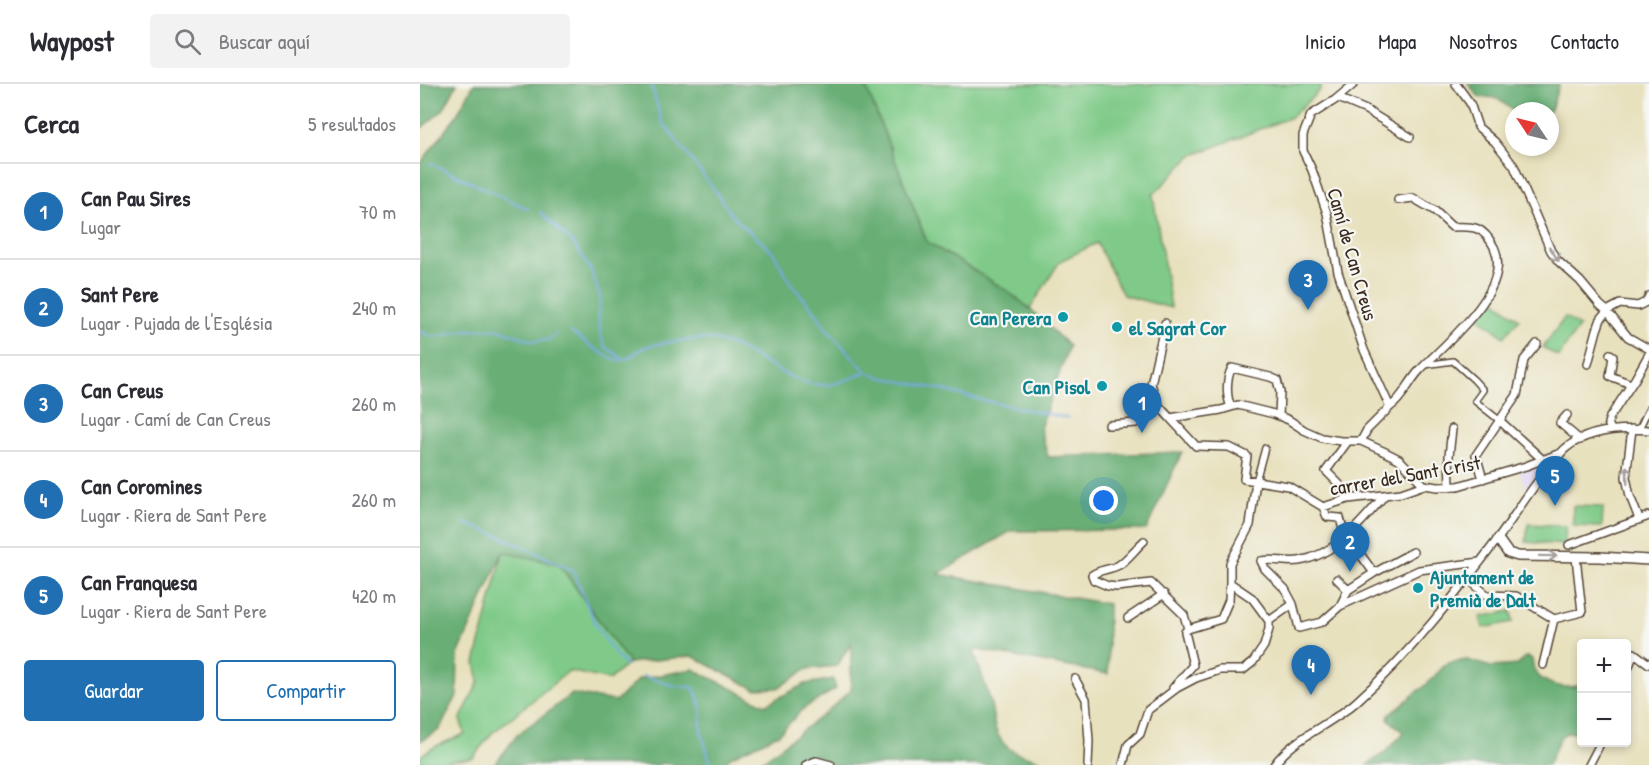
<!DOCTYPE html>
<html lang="es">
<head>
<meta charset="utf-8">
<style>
  :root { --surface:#fff; --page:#f2f2f3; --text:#2b2b33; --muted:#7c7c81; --line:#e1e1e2; --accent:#1f6fb2 }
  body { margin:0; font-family:"Patrick Hand",sans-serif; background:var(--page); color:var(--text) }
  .controls { position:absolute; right:18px; bottom:18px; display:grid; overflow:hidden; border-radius:6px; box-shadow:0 3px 9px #0003 }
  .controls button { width:54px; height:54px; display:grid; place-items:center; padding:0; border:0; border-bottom:2px solid var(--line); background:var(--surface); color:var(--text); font:30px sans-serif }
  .compass { position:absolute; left:1085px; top:18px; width:54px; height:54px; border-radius:50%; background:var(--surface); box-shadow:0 3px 9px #0003; rotate:305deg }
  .you { position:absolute; left:684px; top:417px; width:21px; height:21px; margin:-15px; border:4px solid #fff; border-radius:50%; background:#1a73e8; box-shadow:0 0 0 9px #1a73e833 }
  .badge { display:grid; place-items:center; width:39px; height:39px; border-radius:50%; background:var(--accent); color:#fff; font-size:20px; font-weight:700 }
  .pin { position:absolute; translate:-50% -50px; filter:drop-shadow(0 2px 3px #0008) }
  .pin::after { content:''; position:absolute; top:32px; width:21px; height:18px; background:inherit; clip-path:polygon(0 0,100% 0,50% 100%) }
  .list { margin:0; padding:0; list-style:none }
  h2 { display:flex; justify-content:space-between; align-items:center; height:78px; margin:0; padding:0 24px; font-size:26px }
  h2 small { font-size:20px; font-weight:400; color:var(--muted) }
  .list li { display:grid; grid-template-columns:39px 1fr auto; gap:18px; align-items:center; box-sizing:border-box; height:96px; padding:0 24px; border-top:2px solid var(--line) }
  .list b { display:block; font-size:22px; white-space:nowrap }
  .list p { margin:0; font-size:20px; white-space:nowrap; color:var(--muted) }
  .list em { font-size:20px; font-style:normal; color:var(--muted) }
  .actions { display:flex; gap:12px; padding:18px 24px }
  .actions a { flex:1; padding:14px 0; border:2px solid var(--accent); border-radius:6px; text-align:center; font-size:21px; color:var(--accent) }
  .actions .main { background:var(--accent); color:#fff }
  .icon { flex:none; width:33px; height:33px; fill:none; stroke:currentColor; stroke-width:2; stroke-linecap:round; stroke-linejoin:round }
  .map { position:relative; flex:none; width:1229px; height:681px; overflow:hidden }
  header { display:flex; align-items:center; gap:36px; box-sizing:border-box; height:84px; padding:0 30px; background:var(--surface); border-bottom:2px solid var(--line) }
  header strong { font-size:28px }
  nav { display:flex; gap:33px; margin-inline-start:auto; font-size:21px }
  .search { width:420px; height:54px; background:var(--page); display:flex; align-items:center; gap:15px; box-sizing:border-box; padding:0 21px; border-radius:6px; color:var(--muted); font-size:22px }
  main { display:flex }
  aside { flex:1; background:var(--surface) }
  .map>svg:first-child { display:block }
</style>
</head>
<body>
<header>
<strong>Waypost</strong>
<div class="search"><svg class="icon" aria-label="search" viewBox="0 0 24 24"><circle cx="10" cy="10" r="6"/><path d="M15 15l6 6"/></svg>Buscar aquí</div>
<nav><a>Inicio</a><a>Mapa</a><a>Nosotros</a><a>Contacto</a></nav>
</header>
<main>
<aside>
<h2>Cerca<small>5 resultados</small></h2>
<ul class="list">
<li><span class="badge">1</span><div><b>Can Pau Sires</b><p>Lugar</p></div><em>70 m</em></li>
<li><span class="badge">2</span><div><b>Sant Pere</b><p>Lugar · Pujada de l'Església</p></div><em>240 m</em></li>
<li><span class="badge">3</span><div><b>Can Creus</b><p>Lugar · Camí de Can Creus</p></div><em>260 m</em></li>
<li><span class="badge">4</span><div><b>Can Coromines</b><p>Lugar · Riera de Sant Pere</p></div><em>260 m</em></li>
<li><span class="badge">5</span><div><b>Can Franquesa</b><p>Lugar · Riera de Sant Pere</p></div><em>420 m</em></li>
</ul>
<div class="actions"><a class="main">Guardar</a><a>Compartir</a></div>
</aside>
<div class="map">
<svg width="1229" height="681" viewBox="0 0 1229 681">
  <rect width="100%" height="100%" fill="#f6f6f2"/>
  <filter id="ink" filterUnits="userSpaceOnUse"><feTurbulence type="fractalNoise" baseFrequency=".0167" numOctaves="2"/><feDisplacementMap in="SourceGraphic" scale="12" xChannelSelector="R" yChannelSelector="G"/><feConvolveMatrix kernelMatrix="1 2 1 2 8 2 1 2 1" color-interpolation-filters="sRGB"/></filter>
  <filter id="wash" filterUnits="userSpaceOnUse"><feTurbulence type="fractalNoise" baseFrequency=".008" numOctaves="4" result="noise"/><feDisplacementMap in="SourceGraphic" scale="24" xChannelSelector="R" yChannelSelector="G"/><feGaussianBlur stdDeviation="1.35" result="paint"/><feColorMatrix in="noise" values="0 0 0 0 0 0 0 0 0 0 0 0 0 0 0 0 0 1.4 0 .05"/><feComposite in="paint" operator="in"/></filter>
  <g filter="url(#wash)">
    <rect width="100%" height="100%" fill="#e8e1be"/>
    <!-- built -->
    <path fill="#e2d4f3" d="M1117,382l3,6 -13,17 -8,-17z"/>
    <!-- green -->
    <path fill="#7fca88" stroke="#5d7a53" stroke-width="1.5" d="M445,0h456l-1,6 -29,27 -100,39 -38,39 18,113 -48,-13 -26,-52 -37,18 -30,48 -24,-19 -79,-48z
      M1072,214l27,21 -15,18 -27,-21z
      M1145,233l14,10 -21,30 -15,-10z
      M1153,422l30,1 -1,20 -29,-1z
      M1108,440l38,2 -2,19 -38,-3z
      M83,468l56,12 70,99 -20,17 -40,-9 -78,63 -18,24 -31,4h-22v-6l16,-10 29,-12 -5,-14 19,-39 -4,-18z
      M1091,527l2,11 -30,6 -3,-11z"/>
    <!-- forest -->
    <path fill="#67ae74" stroke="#516c49" stroke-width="1.5" d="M0,0h37l-14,26 -23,19z
      M54,0h391l62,158 79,48 24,19 39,37 -29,82 8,29 134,-5 -36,78 -135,1 -73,43 170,30v70l-135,-25c6,18 13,37 18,55 3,15 2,27 13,40 13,15 29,9 42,21h-228l-2,-10 -30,10h-29l67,-51 27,-24v-47l-14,23 -30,3 -29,19 -23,1 -63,-33 -63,7 -70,-99 -56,-12 -45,103 -1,41 -18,34 -19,11v-577l36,-48z
      M1048,0h92c-5,9 -5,18 -10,27l-36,1c-14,-12 -16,-16 -35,-15z
      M1108,573l4,2c1,5 1,10 4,14 9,12 33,18 45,11v54c-6,-8 -14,-7 -21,0l-12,27h-181l17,-12 19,-19 -2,-4 -13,-11 1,-4 39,-32 19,-20 20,-3 24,7 27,-2 6,-7z
      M273,585l72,36 40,-21 28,-5 3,10 -32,19 -25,26 -47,22 -11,9h-45l-15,-2 -2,2h-167l3,-1 23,-30 54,-40 44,7 23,-22z"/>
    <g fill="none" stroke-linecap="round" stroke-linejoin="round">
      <!-- stream -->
      <path stroke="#79abe4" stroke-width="2" d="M231,0l11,38 55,71 15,23 41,36 19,33 22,25 14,21 38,40
        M10,79l98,46
        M120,128l34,32 17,26 9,27 -2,19 3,20 4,11 17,11
        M0,247l10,5h10l25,-6 34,-1 33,12 16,-1 9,-6
        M151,248c12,8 38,30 52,28 7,-1 14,-9 20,-12 10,-4 47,-9 59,-9 46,0 78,47 125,46 13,-1 27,-8 39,-13l14,5 63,13 38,10 86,18
        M44,439l38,14 71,33 23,56 21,31 9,9
        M223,592l32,10 18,1 8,17v27l10,34"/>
    </g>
  </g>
  <g filter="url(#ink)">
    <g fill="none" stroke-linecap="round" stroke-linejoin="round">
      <defs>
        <path id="pedestrian" d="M1005,281l28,-4 21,19 9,10 -8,11 24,19
          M1219,345l10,-21
          M836,397l9,-33"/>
        <path id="minor" d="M934,0l-19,16 -24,15 -8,20v16l9,19 15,43 11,59 26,78 26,57 -23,23 -6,11
          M1036,0l14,19 8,24 17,15 19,24 37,85 7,10 22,20 20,24 7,6 21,26 21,12
          M918,14l28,12 44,27
          M745,239l-14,61 7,21 12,13 51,-8 17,-5 36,9 15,6 15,10 18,8 19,3h20l22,10 16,8 25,26
          M1190,270l3,2 -3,20 21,8
          M1168,280l9,-34 4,-11 6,-8 13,-7 18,2 8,-4 3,-6
          M811,323c-5,-11 -5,-29 1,-39l38,9 7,3 3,12 -1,24
          M970,323c13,-9 18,-24 29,-36 25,-27 95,-81 75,-124 -11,-21 -20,-21 -42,-20l-17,-16 -22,-13 -15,2
          M1147,331l-7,8 20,17
          M750,334l26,28 33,1 18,9 -3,23 44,7 35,21 25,-8 53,-6 23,-8 14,2 20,-1 68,-20 32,-12
          M1079,336l44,40
          M689,341l27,-2 22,-18
          M1212,345l-6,48 4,19 9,23
          M1191,346l-3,-7 2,-6 25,-38 14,-25
          M928,357l-22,30 14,14 8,14
          M1063,395l-7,-24 41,-60 7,-35 13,-16
          M1030,402l-1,-30 3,-27
          M903,423l4,10 13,1 5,19
          M927,452l27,37
          M724,457c-9,8 -16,18 -25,24 -9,5 -19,4 -27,10l2,5 14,6 9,1 34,-4 33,32 4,14 -3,3 8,33 -20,23
          M1149,461l80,-29
          M1047,494l20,17 29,1 38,23
          M917,495l11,11
          M873,520l6,24 23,-6 18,-16 79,-36 61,-8
          M920,522l8,-16 26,-17 39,-21
          M708,534l36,-24
          M1134,535l28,-7 -6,-55
          M849,537l24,-17 -8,-15 -20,-20 -4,-8c12,-3 25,2 38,0 36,-6 62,-38 85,-65
          M768,545l33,-10 8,-19 1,-17
          M1123,581l11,-46
          M1206,590l8,-21 15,11
          M655,595l11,20 3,42 -1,24
          M386,681l10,-4 15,4
          M703,681l5,-20 12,-11 8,-24 29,-22 19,-10 24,-8h23l10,-8 11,-16 5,-17v-8l-17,-23 -22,-15v-20l20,-38 6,-44
          M854,681c21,-29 57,-40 83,-64 55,-49 99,-107 143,-165 18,-25 33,-52 54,-74 4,-5 7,-10 12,-14 22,-18 56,-20 83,-18
          M1169,681l12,-23"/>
        <path id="tertiary" d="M1078,455l10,14 10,3 82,1 49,3"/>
      </defs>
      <!-- pedestrian casing -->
      <use href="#pedestrian" stroke="#554536" stroke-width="8"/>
      <!-- minor casing -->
      <use href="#minor" stroke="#554536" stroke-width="10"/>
      <!-- tertiary casing -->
      <use href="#tertiary" stroke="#554536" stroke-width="12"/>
      <!-- pedestrian -->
      <use href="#pedestrian" stroke="#fff" stroke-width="5"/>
      <!-- minor -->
      <use href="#minor" stroke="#fff" stroke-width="7"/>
      <!-- tertiary -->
      <use href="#tertiary" stroke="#fff" stroke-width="9"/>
    </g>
    <!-- one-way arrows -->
    <defs><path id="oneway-shaft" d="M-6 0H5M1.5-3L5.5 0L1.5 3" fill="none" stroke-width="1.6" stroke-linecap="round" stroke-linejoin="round" transform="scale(1.5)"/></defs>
    <g stroke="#a79f9a">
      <use href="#oneway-shaft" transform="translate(1134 170) rotate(57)"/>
      <use href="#oneway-shaft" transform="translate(1207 391) rotate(-92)"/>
      <use href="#oneway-shaft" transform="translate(1128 472) rotate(1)"/>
    </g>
  </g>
  <!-- markers -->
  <g fill="#0f9aa8" stroke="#f6f6f2" stroke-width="2">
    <circle cx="643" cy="233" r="6"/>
    <circle cx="697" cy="243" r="6"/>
    <circle cx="682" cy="302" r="6"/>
    <circle cx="998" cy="504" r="6"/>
  </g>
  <g text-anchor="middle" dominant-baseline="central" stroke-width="4.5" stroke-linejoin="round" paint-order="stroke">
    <!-- street labels -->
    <g font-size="20" fill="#3b2a1e" stroke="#f6f6f2">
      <text transform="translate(933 170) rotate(74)">Camí de Can Creus</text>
      <text transform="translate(985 391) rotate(-10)">carrer del Sant Crist</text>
    </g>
    <!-- culture labels -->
    <g font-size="20" font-weight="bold" fill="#0d838f" stroke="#f6f6f2" text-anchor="end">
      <text x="631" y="233">Can Perera</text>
      <text x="709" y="243" text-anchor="start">el Sagrat Cor</text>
      <text x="670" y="302">Can Pisol</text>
      <text x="1010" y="492" text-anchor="start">Ajuntament de<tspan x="1010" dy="23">Premià de Dalt</tspan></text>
    </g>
  </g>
</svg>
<div class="controls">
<button>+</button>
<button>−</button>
</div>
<svg class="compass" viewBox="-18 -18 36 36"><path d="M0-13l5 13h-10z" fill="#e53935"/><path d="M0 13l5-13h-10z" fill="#7c7c81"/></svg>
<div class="you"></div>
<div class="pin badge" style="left:722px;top:349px">1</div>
<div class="pin badge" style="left:930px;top:488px">2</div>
<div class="pin badge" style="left:888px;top:226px">3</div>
<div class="pin badge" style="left:891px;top:611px">4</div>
<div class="pin badge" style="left:1135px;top:422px">5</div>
</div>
</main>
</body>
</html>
